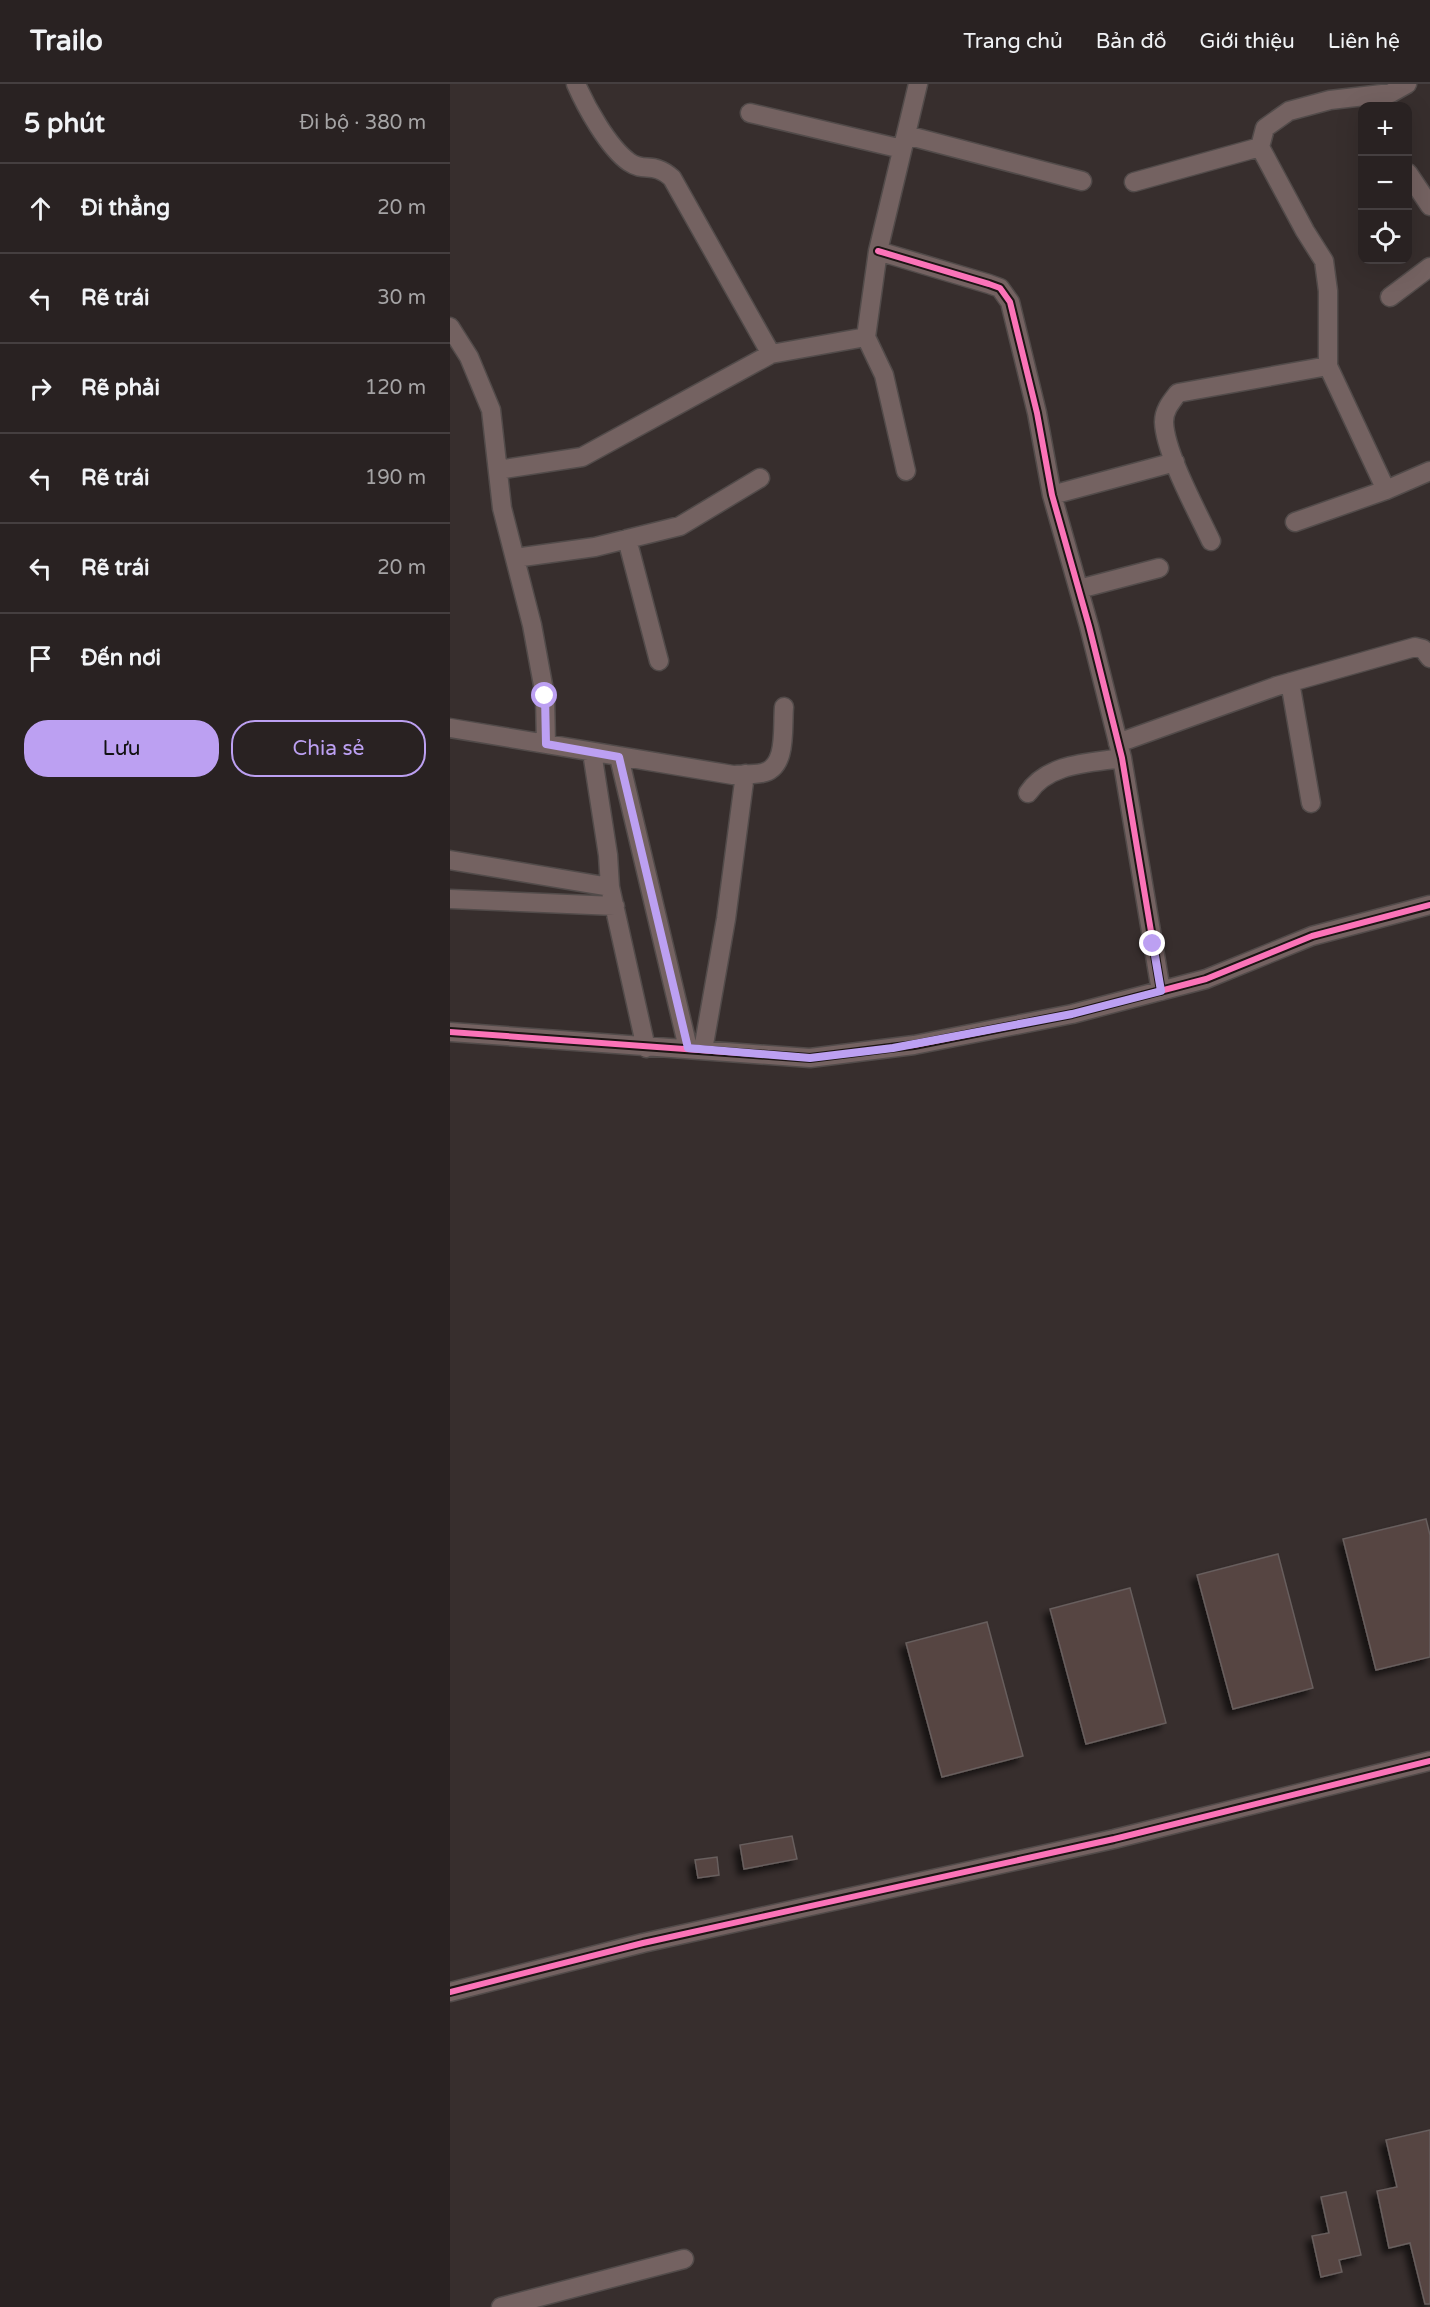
<!DOCTYPE html>
<html lang="vi">
<head>
<meta charset="utf-8">
<style>
  :root { --surface:#292222; --page:#352f2f; --text:#f1f3f6; --muted:#a5a4a5; --line:#453f40; --accent:#bca0f2 }
  body { margin:0; font-family:"Varela Round",sans-serif; background:var(--page); color:var(--text) }
  .controls { position:absolute; right:18px; top:18px; display:grid; overflow:hidden; border-radius:12px; box-shadow:0 6px 24px #0002 }
  .controls button { width:54px; height:54px; display:grid; place-items:center; padding:0; border:0; border-bottom:2px solid var(--line); background:var(--surface); color:var(--text); font:30px sans-serif }
  .stop { position:absolute; width:18px; height:18px; margin:-14px; border:4px solid #bca0f2; border-radius:50%; background:#fff }
  .stop.end { background:#bca0f2; border-color:#fff; box-shadow:0 2px 6px #0008 }
  .list { margin:0; padding:0; list-style:none }
  h2 { display:flex; justify-content:space-between; align-items:center; height:78px; margin:0; padding:0 24px; font-size:26px }
  h2 small { font-size:20px; font-weight:400; color:var(--muted) }
  .list li { display:grid; grid-template-columns:39px 1fr auto; gap:18px; align-items:center; box-sizing:border-box; height:90px; padding:0 24px; border-top:2px solid var(--line) }
  .list b { display:block; font-size:22px; white-space:nowrap }
  .list em { font-size:20px; font-style:normal; color:var(--muted) }
  .actions { display:flex; gap:12px; padding:18px 24px }
  .actions a { flex:1; padding:14px 0; border:2px solid var(--accent); border-radius:24px; text-align:center; font-size:21px; color:var(--accent) }
  .actions .main { background:var(--accent); color:#111 }
  .icon { flex:none; width:33px; height:33px; fill:none; stroke:currentColor; stroke-width:2; stroke-linecap:round; stroke-linejoin:round }
  .map { position:relative; flex:none; width:980px; height:2223px; overflow:hidden }
  header { display:flex; align-items:center; gap:36px; box-sizing:border-box; height:84px; padding:0 30px; background:var(--surface); border-bottom:2px solid var(--line) }
  header strong { font-size:28px }
  nav { display:flex; gap:33px; margin-inline-start:auto; font-size:21px }
  main { display:flex }
  aside { flex:1; background:var(--surface) }
  .map>svg:first-child { display:block }
</style>
</head>
<body>
<header>
<strong>Trailo</strong>
<nav><a>Trang chủ</a><a>Bản đồ</a><a>Giới thiệu</a><a>Liên hệ</a></nav>
</header>
<main>
<aside>
<h2>5 phút<small>Đi bộ · 380 m</small></h2>
<ul class="list">
<li><svg class="icon" aria-label="ahead" viewBox="0 0 24 24"><path d="M12 20V5M6 11l6-6 6 6"/></svg><div><b>Đi thẳng</b></div><em>20 m</em></li>
<li><svg class="icon" aria-label="left" viewBox="0 0 24 24"><path d="M17 20v-9H6M10 6l-5 5 5 5"/></svg><div><b>Rẽ trái</b></div><em>30 m</em></li>
<li><svg class="icon" aria-label="right" viewBox="0 0 24 24"><path d="M7 20v-9h11M14 6l5 5-5 5"/></svg><div><b>Rẽ phải</b></div><em>120 m</em></li>
<li><svg class="icon" aria-label="left" viewBox="0 0 24 24"><path d="M17 20v-9H6M10 6l-5 5 5 5"/></svg><div><b>Rẽ trái</b></div><em>190 m</em></li>
<li><svg class="icon" aria-label="left" viewBox="0 0 24 24"><path d="M17 20v-9H6M10 6l-5 5 5 5"/></svg><div><b>Rẽ trái</b></div><em>20 m</em></li>
<li><svg class="icon" aria-label="arrive" viewBox="0 0 24 24"><path d="M6 21V4h12l-3 4 3 4H6"/></svg><div><b>Đến nơi</b></div></li>
</ul>
<div class="actions"><a class="main">Lưu</a><a>Chia sẻ</a></div>
</aside>
<div class="map">
<svg width="980" height="2223" viewBox="0 0 980 2223">
  <defs>
    <filter id="shadow"><feDropShadow dx="-5.5" dy="5.5" stdDeviation="3" flood-color="#0009"/></filter>
  </defs>
  <rect width="100%" height="100%" fill="#372e2d"/>
  <!-- building -->
  <path fill="#574443" stroke="#675e5d" stroke-width="1.5" filter="url(#shadow)" d="M976,1435l4,16v122l-54,13 -33,-131z
    M828,1470l35,134 -80,21 -36,-134z
    M680,1504l36,135 -80,21 -36,-135z
    M537,1538l36,134 -81,21 -36,-134z
    M342,1752l5,23 -53,10 -4,-24z
    M267,1773l2,18 -21,3 -3,-18z
    M980,2046v174h-5l-15,-61 -21,5 -12,-57 20,-4 -11,-47z
    M896,2108l15,63 -22,5 3,12 -21,5 -9,-41 17,-3 -8,-36z"/>
  <g fill="none" stroke-linecap="round" stroke-linejoin="round">
    <defs>
      <path id="minor" d="M126,0c10,23 32,63 53,78 16,11 24,-1 43,16l99,176
        M300,29l152,36
        M456,51l176,46
        M958,89l22,33
        M684,98l126,-35
        M428,167l111,33 11,4 10,14 27,111 15,82 37,131 33,132 39,233
        M940,213l40,-30
        M0,243l19,30 22,53 11,98 30,117 13,71 1,48
        M48,386l84,-13 189,-103 95,-17
        M456,387l-22,-96 -18,-38 12,-86 40,-167
        M936,406l-58,-124v-75l-4,-30 -19,-30 -45,-84 5,-19 24,-17 41,-11 61,-7 16,-9
        M602,411l123,-33
        M845,438l91,-32 44,-19
        M177,455l32,122
        M761,457c-14,-30 -46,-88 -47,-119 0,-12 7,-20 14,-29l150,-27
        M65,474l80,-11 85,-21 80,-48
        M629,505l80,-21
        M840,598l21,121
        M0,644l283,47c9,-1 20,0 29,-2 26,-5 20,-45 22,-66
        M668,659l159,-57 138,-39 8,2 7,9
        M142,668l16,103 2,32
        M169,673l69,291
        M578,709c20,-30 61,-30 94,-35
        M0,776l160,27 36,161
        M0,815l165,7
        M0,948l360,26 104,-13 158,-31 134,-35 106,-43 118,-31
        M253,966l23,-131 19,-145
        M0,1908l193,-49 471,-104 316,-78
        M51,2223l183,-48"/>
    </defs>
    <!-- minor casing -->
    <use href="#minor" stroke="#524b4a" stroke-width="21"/>
    <!-- minor -->
    <use href="#minor" stroke="#746261" stroke-width="18"/>
    <defs>
      <path id="cycleway" d="M428,167l111,33 11,4 10,14 27,111 15,82 37,131 33,132 39,233
        M0,948l360,26 104,-13 158,-31 134,-35 106,-43 118,-31
        M0,1908l193,-49 471,-104 316,-78"/>
    </defs>
    <!-- cycleway casing -->
    <use href="#cycleway" stroke="#1d1514" stroke-width="10"/>
    <!-- cycleway -->
    <use href="#cycleway" stroke="#fb73b8" stroke-width="6"/>
  </g>
  <g fill="none" stroke-linecap="round" stroke-linejoin="round">
    <!-- route -->
    <path stroke="#bca0f2" stroke-width="8" d="M95,612l1,48 73,13 69,291 122,10 83,-10 179,-34 89,-23 -8,-47"/>
  </g>
</svg>
<div class="controls">
<button>+</button>
<button>−</button>
<button><svg class="icon" aria-label="locate" viewBox="0 0 24 24"><circle cx="12" cy="12" r="6"/><path d="M12 2v4M12 18v4M2 12h4M18 12h4"/></svg></button>
</div>
<div class="stop" style="left:95px;top:612px"></div>
<div class="stop end" style="left:703px;top:860px"></div>
</div>
</main>
</body>
</html>
